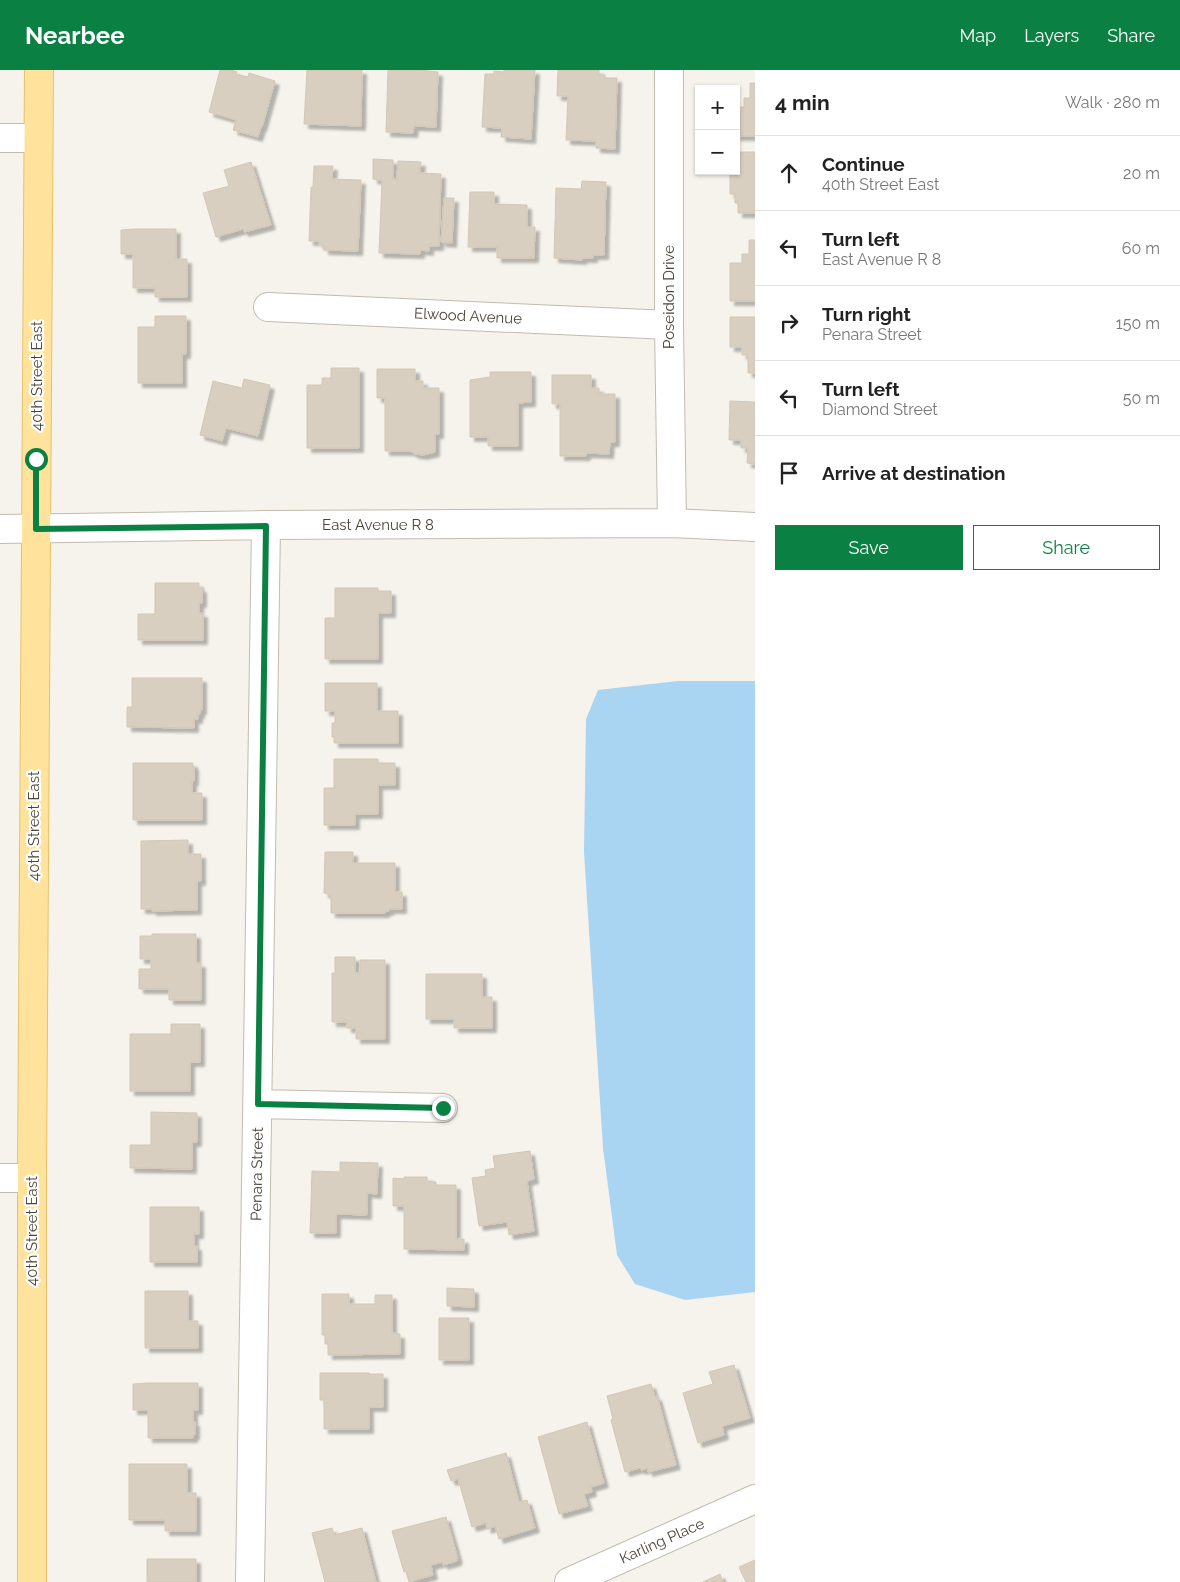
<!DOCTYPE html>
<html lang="en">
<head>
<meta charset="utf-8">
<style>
  :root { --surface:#fff; --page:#f6f6f6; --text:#222; --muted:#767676; --line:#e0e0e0; --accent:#0b8043 }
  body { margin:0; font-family:Raleway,sans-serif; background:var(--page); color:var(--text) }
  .controls { position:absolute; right:15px; top:15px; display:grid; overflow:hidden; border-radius:0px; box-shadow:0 1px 4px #0004 }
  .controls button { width:45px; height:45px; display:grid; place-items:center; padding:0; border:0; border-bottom:1px solid var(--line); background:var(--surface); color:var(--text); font:25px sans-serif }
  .stop { position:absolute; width:15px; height:15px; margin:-11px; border:4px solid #0b8043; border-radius:50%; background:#fff }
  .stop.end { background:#0b8043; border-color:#fff; box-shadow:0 1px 5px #0008 }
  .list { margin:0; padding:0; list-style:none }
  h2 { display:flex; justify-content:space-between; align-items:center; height:65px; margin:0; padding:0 20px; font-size:21px }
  h2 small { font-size:16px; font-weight:400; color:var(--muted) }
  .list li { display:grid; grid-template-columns:32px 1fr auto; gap:15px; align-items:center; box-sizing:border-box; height:75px; padding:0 20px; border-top:1px solid var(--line) }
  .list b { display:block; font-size:19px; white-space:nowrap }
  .list p { margin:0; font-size:16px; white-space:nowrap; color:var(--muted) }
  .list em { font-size:16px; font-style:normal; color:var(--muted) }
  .actions { display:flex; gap:10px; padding:15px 20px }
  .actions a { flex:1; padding:11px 0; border:1px solid var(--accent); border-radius:0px; text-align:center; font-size:18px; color:var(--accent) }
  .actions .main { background:var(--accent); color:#fff }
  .icon { flex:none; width:28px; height:28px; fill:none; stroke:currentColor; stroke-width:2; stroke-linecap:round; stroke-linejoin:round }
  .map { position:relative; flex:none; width:755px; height:1512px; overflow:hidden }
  header { display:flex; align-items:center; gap:30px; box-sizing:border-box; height:70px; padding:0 25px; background:var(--accent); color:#fff }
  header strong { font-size:24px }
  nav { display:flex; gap:28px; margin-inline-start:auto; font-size:18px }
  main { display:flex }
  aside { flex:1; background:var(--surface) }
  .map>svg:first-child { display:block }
</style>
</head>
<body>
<header>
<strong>Nearbee</strong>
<nav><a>Map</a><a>Layers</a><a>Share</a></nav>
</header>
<main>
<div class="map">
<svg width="755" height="1512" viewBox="0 0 755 1512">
  <defs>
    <filter id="shadow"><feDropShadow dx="4.5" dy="4.5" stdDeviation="1" flood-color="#0004"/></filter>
  </defs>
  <rect width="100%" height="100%" fill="#f6f3ec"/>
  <!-- water -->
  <path fill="#a9d4f2" d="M678,611h77v611l-70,8 -50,-16 -18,-29 -14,-107 -19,-296 2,-133 12,-29z"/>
  <!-- building -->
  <path fill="#d8cfc1" stroke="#d3c7b4" filter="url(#shadow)" d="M220,0h11l6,2 -1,2 12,3 1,-4 26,8 -13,46h-1l-3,10 -25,-7 3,-10 -27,-8z
    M307,0h55l-1,56 -57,-2z
    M388,0h31l19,2 -2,55 -22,-1 -1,7 -27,-1z
    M504,0h31l-4,69 -30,-2 1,-9 -20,-1 3,-53h9v-3l10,1z
    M558,0h41v5h6v3h12l-2,71 -19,-1v-7l-30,-1 2,-44h-11z
    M750,13h5v53h-19v-29h8v-9h6z
    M736,82h19v61h-17v-10h-3v-9h-5v-23h6z
    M373,89l20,1v19h4l1,-18 23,1 -1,11 21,1 -2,72h-10v5l-9,-1v4l-41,-1 3,-73 -9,-1z
    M251,92l20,63 -27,7 -1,-3 -27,8 -13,-44 26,-7 -5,-16z
    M314,96h19l-1,13 29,1 -3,71 -34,-1v-5h-5v-4h-10l2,-54h2z
    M582,111l24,1 -2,73h-11v3h-11v2l-28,-2 2,-70 25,1z
    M470,122h24v12l33,1v22h8l-1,31h-37v-11h-29z
    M444,128h10l-2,45 -11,-1z
    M133,159h43v30h11v38h-32v-9h-22v-34h-12v-24z
    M749,170h6v61h-25v-38h12v-9h7z
    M155,246h31v38h-4v29h-44v-56h17z
    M730,247h25v56h-7v-18h-6v-8h-12z
    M331,298h28v80h-52v-63h15v-7h9z
    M377,299h38v12h8v7h16v46h-4v18l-12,3 -8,-1 -5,-3h-25v-53h-8z
    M490,302h41v30l-13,1v43h-30v-9h-18v-57l20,-3z
    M552,305h39v13h8v6h16v48h-5l-1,12 -23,-1v3h-26v-52h-8z
    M244,309l26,6 -12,51 -32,-8 -4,13 -22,-6 13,-54 29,7z
    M730,331l25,1v62l-8,-1 1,-15h-7v-8h-12z
    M155,513h44v5h3v15h-3v10h4v27h-65v-26h17z
    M335,518h43v3h13v22h-13v46h-53v-41h10z
    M132,608h70v32h-2v4h-2v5h-4v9l-67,-1v-20h5z
    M325,613h52v28h21v32h-64v-6h-2v-14h3v-12h-10z
    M334,689h44v4h17v22h-17v29h-23v11h-31v-37h10z
    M133,693h60v3h1v15h-2v12h10v27h-69z
    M188,770v14h13v27h-4v29l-45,1v-2h-11v-68z
    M325,782h28v11h42v29h7v17h-13v2h-4v2h-54v-18l-7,-2z
    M152,864h44v29h5v37h-32v-11h-30v-20h12v-10h-11v-23h12z
    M335,887h20v16h5v-13h25v79h-29v-11h-9v-6h-15v-49h3z
    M426,904h56v23h10v31h-38v-9h-28z
    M171,954h29v38h-10v29h-60v-57h41z
    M151,1042l46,1v29h-5v27l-62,-1v-23h21z
    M530,1081l4,28 -7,2 7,50 -25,4 -2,-13 -28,4 -7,-48 14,-2 -1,-6 10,-2 -2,-12z
    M340,1092l38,1 -1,31 -10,-1v22l-31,-1v19h-26l2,-62 28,1z
    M404,1107h23v4l9,1v3h20v54h8v11l-60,-1v-43h-11v-28l11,1z
    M150,1137h49v27h-5v12h3v16h-47z
    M447,1218l27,1v18l-27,-1z
    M145,1221h43v30h10v27h-53z
    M322,1224h27v10h26v-9h17v38l8,1v20l-72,1v-11h-3v-9h-3z
    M439,1248h30v42h-30z
    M734,1295l16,53 -28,8 2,9 -26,8 -15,-50 30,-9 -4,-12z
    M320,1303h49v1h14v33h-14v22h-45v-29h-4z
    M148,1313h50v27h-5v12h2v13h-2v3h-45v-28h-15v-26z
    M651,1314l4,13 2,-1 19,69 -28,7v-4l-7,2 -1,-2 -15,4 -14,-52 2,-1 -6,-23z
    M587,1352l17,61 -13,4 1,5 -8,2 4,12 -29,8 -21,-77z
    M506,1383l13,49 8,-2 8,28 -36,11 -4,-13 -8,3 -1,-6 -14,4 -14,-48 -7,2 -4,-11z
    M129,1394h58v29h9v38h-31v-11h-36z
    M446,1447l12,42h-2l1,2 -14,4v-3l-12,3 2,10 -24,7 -3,-11 -2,1 -12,-41z
    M332,1458l2,7 28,-7 14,54h-51l-13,-49z
    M147,1489h49v23h-49z
    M755,1490v22h-9l-7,-15z
    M720,1504l3,8h-20z"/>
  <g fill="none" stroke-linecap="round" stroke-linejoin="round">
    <defs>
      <path id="minor" d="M669,0v255l3,198
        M0,68h38
        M268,237l401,18
        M0,459l266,-4 406,-2 83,4
        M258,1034l185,4
        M0,1108h32
        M250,1512l16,-1057
        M569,1512l186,-83"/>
      <path id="major" d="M32,1512v-404l7,-1108"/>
    </defs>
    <!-- minor casing -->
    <use href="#minor" stroke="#c2bbae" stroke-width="30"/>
    <!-- major casing -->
    <use href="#major" stroke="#e6c16a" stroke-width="30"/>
    <!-- minor -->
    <use href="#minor" stroke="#fff" stroke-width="28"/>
    <!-- major -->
    <use href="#major" stroke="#ffe39c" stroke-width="28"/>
  </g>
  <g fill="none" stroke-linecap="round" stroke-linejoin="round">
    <!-- route -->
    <path stroke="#0b8043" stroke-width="6" d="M36,389v70l230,-3 -8,578 185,4"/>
  </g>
  <g text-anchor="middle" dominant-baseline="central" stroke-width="4.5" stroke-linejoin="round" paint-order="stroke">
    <!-- street labels -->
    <g font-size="15" fill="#4b4439" stroke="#fff">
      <text transform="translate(669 227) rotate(-90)">Poseidon Drive</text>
      <text transform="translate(468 246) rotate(3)">Elwood Avenue</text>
      <text transform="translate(37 306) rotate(-90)">40th Street East</text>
      <text x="378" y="455">East Avenue R 8</text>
      <text transform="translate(34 756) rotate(-90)">40th Street East</text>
      <text transform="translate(257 1104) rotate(-89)">Penara Street</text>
      <text transform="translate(32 1161) rotate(-90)">40th Street East</text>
      <text transform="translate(662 1471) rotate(-24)">Karling Place</text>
    </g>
  </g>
</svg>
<div class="controls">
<button>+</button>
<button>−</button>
</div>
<div class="stop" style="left:36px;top:389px"></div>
<div class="stop end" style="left:443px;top:1038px"></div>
</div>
<aside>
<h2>4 min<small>Walk · 280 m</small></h2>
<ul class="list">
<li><svg class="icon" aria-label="ahead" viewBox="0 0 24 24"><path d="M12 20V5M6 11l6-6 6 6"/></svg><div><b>Continue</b><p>40th Street East</p></div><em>20 m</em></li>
<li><svg class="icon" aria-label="left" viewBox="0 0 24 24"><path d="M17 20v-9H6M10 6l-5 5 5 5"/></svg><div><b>Turn left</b><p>East Avenue R 8</p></div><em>60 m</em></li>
<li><svg class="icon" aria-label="right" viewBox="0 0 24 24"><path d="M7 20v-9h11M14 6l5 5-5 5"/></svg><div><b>Turn right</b><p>Penara Street</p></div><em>150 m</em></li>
<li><svg class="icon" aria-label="left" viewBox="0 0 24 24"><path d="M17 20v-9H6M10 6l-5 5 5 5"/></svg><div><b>Turn left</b><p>Diamond Street</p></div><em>50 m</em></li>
<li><svg class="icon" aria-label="arrive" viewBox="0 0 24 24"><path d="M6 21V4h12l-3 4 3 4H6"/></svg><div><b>Arrive at destination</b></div></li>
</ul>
<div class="actions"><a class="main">Save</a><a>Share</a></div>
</aside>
</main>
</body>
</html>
